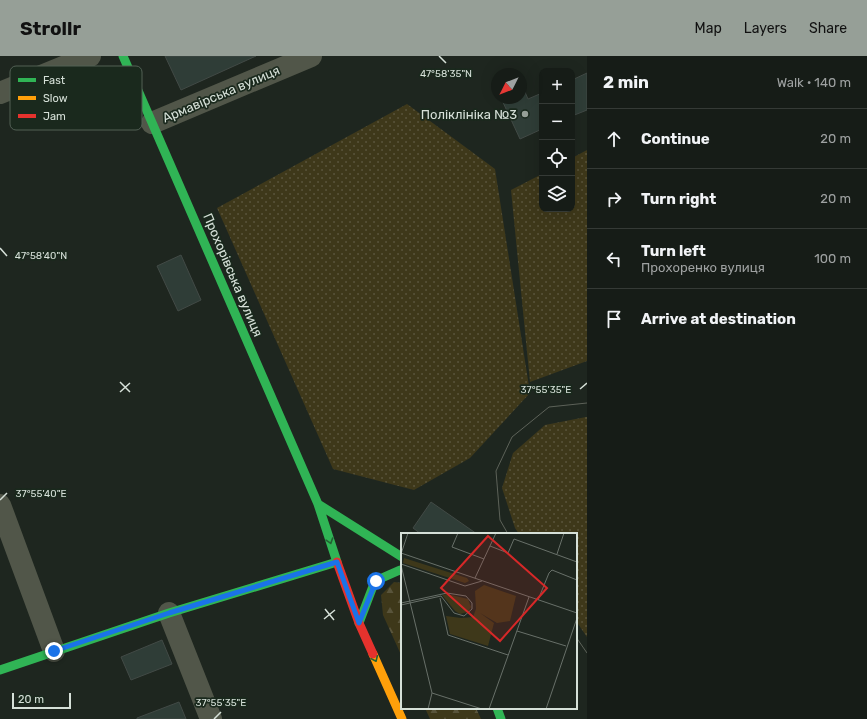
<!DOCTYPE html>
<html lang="en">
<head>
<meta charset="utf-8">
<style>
  :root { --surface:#161c17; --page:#1f2520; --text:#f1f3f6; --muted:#9ea1a1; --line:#353a36; --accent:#969f97 }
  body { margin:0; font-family:Rubik,sans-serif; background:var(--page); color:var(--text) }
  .controls { position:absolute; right:12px; top:12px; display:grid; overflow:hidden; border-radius:8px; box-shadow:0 4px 16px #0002 }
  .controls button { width:36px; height:36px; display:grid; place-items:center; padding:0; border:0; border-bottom:1px solid var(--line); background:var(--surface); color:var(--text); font:20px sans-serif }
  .compass { position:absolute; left:491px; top:12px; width:36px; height:36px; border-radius:50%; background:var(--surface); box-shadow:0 4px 16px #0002; rotate:228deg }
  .scale { position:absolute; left:12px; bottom:10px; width:59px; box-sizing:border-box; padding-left:4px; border:2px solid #d6e0d8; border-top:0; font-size:11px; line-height:14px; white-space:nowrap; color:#d6e0d8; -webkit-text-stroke:3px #1a291d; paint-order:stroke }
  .stop { position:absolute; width:12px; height:12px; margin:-9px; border:3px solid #1a73e8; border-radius:50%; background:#fff }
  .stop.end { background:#1a73e8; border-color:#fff; box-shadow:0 1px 4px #0008 }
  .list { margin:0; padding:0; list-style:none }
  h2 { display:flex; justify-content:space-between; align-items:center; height:52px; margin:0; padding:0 16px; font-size:17px }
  h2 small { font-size:13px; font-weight:400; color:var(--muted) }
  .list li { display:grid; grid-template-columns:26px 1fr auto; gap:12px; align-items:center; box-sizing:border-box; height:60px; padding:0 16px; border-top:1px solid var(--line) }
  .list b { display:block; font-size:15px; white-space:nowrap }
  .list p { margin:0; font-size:13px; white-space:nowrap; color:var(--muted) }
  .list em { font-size:13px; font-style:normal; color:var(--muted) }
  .icon { flex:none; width:22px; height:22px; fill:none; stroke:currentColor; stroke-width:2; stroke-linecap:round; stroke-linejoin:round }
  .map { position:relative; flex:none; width:587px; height:663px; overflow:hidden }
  header { display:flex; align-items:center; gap:24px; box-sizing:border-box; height:56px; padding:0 20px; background:var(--accent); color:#111 }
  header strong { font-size:19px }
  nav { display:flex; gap:22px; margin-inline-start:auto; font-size:14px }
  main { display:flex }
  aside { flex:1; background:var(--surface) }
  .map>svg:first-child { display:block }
</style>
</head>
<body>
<header>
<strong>Strollr</strong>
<nav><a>Map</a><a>Layers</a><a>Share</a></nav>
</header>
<main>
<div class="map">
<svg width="587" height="663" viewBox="0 0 587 663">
  <defs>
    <pattern id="grass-dots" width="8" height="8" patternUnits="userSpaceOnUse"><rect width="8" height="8" fill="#3e381a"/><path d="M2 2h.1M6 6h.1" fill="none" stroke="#59543b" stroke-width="1.8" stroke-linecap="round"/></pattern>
    <pattern id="forest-firs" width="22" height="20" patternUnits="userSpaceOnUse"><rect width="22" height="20" fill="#3e381a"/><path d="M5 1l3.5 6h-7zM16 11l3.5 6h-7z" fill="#59543b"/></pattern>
  </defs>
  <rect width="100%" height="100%" fill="#1e261f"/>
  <!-- grass -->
  <path fill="url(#grass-dots)" d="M407,48l88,65 35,224 -60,65 -56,32 -81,-21 -116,-261z
    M587,94v211l-57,21 -19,-192 31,-16v35h30v-51z
    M586,361h1v220l-11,-16v-87h-57l-4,-6 -13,-40 11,-35 32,-28z"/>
  <!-- forest -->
  <path fill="url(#forest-firs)" d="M394,526l8,1v74l-19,-42 -2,-20z
    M425,652h51l5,11h-51z"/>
  <!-- building -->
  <path fill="#2f3d37" stroke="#424a46" d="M165,0h91l-75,34z
    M587,17v37l-15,6v-36z
    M521,27l7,16 14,-6v36l-22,10 -19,-41h20z
    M181,199l20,45 -23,11 -21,-45z
    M431,446l46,32h-56l-8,-6z
    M162,584l10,24 -41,16 -10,-23z
    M179,646l7,17h-49v-1z"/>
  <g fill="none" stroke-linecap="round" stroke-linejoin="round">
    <!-- street -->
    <path stroke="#515649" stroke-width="22" d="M0,37l90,-37
      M152,67l159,-67
      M0,449l54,146
      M169,557l42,106"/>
    <!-- fast -->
    <path stroke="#30b455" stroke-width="9" d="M123,0l195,448 19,58
      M318,448l84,53
      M359,567l16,-42 25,-11 2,1
      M0,614l169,-57 168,-51
      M497,652l4,11"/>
    <!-- slow -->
    <path stroke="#ff9f0a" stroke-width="9" d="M373,598l29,65"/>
    <!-- jam -->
    <path stroke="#e5322d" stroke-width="9" d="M337,506l22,61 14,31"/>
    <!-- tram -->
    <path stroke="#5d6259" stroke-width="1" d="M508,478l-8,-14 -4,-49 16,-34 37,-30 38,-4
      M576,581l11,16"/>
  </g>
  <!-- one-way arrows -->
  <defs><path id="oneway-chevron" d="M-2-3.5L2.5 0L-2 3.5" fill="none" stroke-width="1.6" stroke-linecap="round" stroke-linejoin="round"/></defs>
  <g stroke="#236133">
    <use href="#oneway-chevron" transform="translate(330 485) rotate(72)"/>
    <use href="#oneway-chevron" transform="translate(375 603) rotate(66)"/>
  </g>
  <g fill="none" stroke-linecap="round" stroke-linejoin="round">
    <!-- route -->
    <path stroke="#1a73e8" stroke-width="5" d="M54,595l115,-38 168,-51 22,61 17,-42"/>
  </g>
  <!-- ticks -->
  <path fill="none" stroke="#d6e0d8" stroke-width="1.5" d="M439,0l7,7M0,192l7,8M120,326l10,10M580,333l7,-6M120,336l10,-9M0,444l7,-7M325,553l9,11M324,563l11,-9M214,663l7,-7"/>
  <!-- markers -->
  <circle fill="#969f97" stroke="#1a291d" stroke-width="1.5" cx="525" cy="58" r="4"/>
  <g text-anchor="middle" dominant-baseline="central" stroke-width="3.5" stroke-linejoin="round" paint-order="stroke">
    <!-- street labels -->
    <g font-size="13" fill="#d6e0d8" stroke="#1a291d">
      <text transform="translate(221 38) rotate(-23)">Армавірська вулиця</text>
      <text transform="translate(233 219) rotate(67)">Прохорівська вулиця</text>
    </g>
    <!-- poi labels -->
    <g font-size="13" fill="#d6e0d8" stroke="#1a291d" text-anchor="end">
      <text x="517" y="58">Поліклініка №3</text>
    </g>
  </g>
  <!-- overview -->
  <g transform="translate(401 477)">
    <rect width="176" height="176" fill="#1e261f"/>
    <path d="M83,52l32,11 -6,25 -13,2 -17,-10 14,10 -6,23 -38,-12 -4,-18 15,2 12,-1 3,-8 -1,-18zM46,61l21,5 3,8 -3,5 -8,2 -5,-3 -13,-16z" fill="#3e381a"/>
    <path d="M3,25l63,20 2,3 -4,2 -62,-20z" fill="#3e381a"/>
    <path fill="none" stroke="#687069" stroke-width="1" d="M57,0l-6,14 32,12M89,13l18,7 6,-14 63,23M0,20l176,60M0,21l7,-21M156,21l7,-21M0,31l64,22 17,-5M0,32l31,128 50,16M74,45l21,-45M39,65l8,37 60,20M137,67l11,-27 3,-3 25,10M0,70l46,-10 19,3 6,7v6l-8,7 -10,-3 -13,-17 -40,9M116,98l49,15M27,176l4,-16M88,176l40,-112M145,176l31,-91"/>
    <path fill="#d62828" fill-opacity="0.15" stroke="#d62828" stroke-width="2" d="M87,3l59,52 -47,53 -59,-53z"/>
    <rect width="176" height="176" fill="none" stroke="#d6e0d8" stroke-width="2"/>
  </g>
  <!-- legend -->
  <rect x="10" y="10" width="132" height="64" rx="6" fill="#1a291d" stroke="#526055" stroke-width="1"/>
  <rect x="18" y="22" width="18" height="4" fill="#30b455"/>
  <rect x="18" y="40" width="18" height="4" fill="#ff9f0a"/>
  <rect x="18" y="58" width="18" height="4" fill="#e5322d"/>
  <g font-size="11" fill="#d6e0d8">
    <text x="43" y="28">Fast</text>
    <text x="43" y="46">Slow</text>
    <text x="43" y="64">Jam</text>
  </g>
  <g font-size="10" text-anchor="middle" fill="#d6e0d8" stroke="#1a291d" stroke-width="3.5" stroke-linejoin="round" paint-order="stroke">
    <text x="446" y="21">47°58'35"N</text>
    <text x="41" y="203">47°58'40"N</text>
    <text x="546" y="337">37°55'35"E</text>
    <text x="41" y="441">37°55'40"E</text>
    <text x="221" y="650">37°55'35"E</text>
  </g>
</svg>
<div class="controls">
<button>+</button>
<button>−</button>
<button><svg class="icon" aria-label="locate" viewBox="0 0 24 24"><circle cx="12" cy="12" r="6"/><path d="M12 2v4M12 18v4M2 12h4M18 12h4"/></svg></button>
<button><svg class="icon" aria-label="layers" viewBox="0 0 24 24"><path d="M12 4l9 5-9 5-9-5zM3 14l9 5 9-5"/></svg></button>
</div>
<svg class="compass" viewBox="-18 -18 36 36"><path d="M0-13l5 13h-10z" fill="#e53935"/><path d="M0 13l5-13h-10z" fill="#9ea1a1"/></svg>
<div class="scale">20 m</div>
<div class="stop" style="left:376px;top:525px"></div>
<div class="stop end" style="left:54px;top:595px"></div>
</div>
<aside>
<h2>2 min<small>Walk · 140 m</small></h2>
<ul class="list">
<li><svg class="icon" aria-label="ahead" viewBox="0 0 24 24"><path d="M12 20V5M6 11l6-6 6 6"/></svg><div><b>Continue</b></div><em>20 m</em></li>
<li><svg class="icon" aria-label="right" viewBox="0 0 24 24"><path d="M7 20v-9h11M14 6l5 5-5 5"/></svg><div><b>Turn right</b></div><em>20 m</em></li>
<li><svg class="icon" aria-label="left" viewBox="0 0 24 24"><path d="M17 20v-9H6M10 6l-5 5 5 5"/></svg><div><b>Turn left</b><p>Прохоренко вулиця</p></div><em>100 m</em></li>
<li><svg class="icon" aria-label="arrive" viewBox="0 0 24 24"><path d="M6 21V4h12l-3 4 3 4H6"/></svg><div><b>Arrive at destination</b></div></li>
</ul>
</aside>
</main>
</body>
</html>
